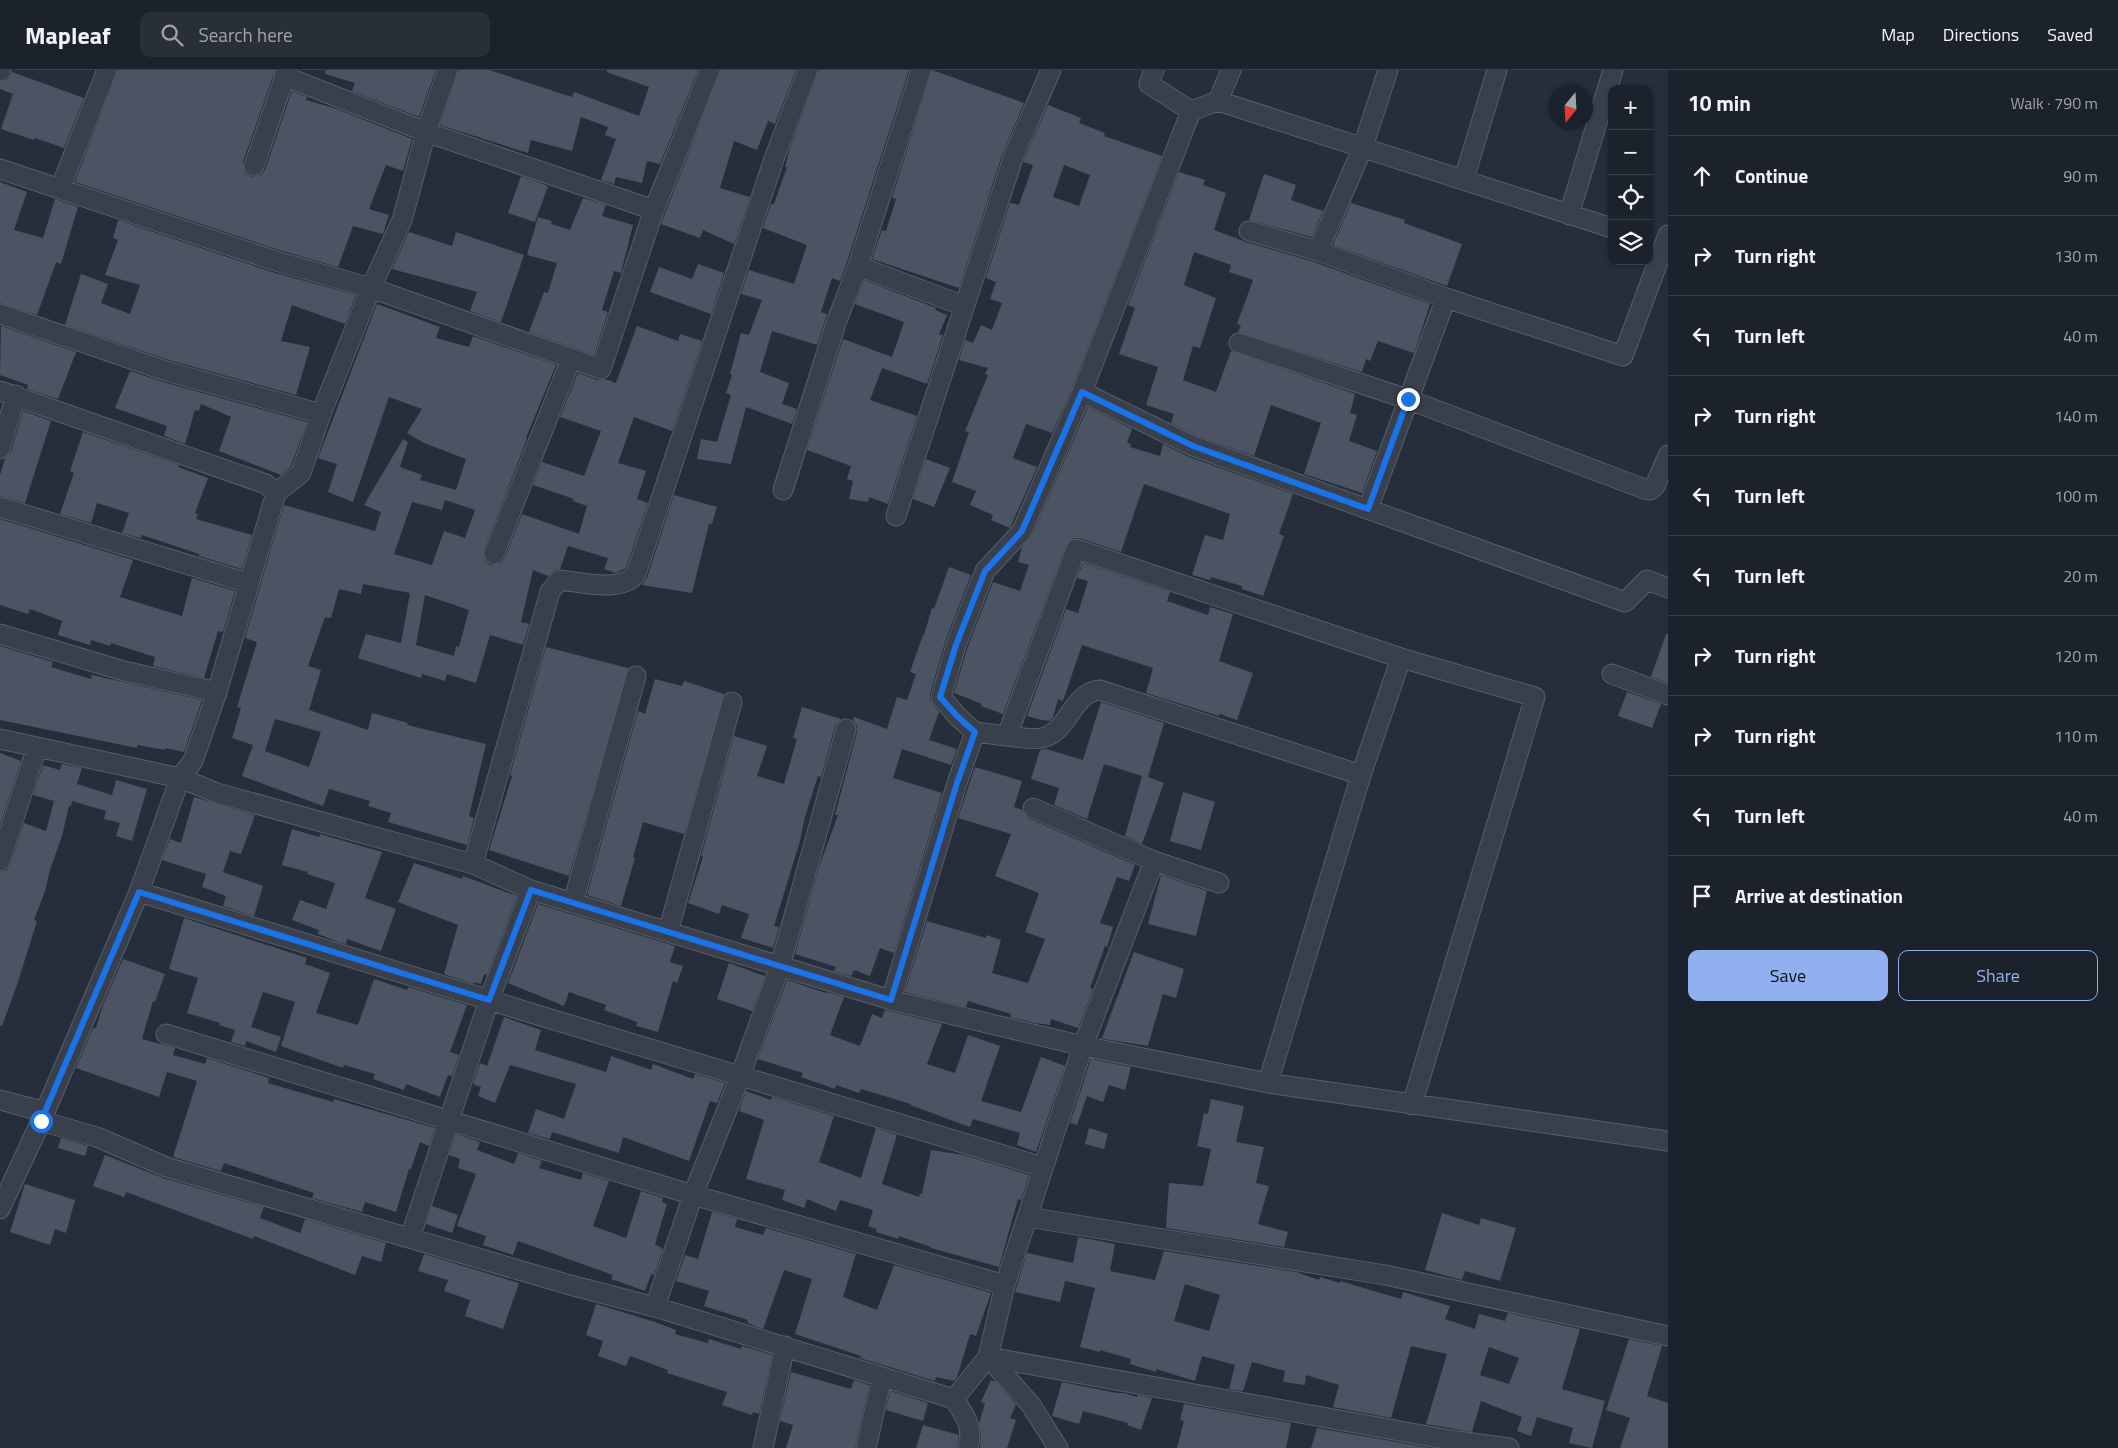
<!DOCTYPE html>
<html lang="en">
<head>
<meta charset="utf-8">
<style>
  :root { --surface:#1c222c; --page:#292f38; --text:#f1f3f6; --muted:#a0a4a9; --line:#3a3f48; --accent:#92b0ef }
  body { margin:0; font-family:"Titillium Web",sans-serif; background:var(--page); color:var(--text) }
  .controls { position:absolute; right:15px; top:15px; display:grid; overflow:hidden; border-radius:10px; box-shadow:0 1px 4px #0004 }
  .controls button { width:45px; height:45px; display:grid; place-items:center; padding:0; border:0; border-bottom:1px solid var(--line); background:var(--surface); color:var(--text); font:25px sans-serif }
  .compass { position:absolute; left:1548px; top:15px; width:45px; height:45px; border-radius:50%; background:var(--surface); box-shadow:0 1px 4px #0004; rotate:198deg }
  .stop { position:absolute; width:15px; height:15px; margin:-11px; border:4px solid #1a73e8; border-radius:50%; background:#fff }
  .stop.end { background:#1a73e8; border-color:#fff; box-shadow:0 1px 5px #0008 }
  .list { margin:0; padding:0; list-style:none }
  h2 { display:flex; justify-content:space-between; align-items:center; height:65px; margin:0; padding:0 20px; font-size:21px }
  h2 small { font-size:16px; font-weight:400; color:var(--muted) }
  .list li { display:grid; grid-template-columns:32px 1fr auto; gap:15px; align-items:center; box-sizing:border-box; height:80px; padding:0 20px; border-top:1px solid var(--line) }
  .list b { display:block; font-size:19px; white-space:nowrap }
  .list em { font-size:16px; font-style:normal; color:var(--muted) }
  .actions { display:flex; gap:10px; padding:15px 20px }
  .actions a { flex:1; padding:11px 0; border:1px solid var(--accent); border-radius:10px; text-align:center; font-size:18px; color:var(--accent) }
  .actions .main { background:var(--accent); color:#111 }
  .icon { flex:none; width:28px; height:28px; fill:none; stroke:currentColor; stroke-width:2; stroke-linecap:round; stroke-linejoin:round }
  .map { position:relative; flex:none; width:1668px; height:1378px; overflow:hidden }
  header { display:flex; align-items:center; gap:30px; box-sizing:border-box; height:70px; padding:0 25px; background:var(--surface); border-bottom:1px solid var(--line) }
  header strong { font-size:24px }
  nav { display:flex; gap:28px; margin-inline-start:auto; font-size:18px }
  .search { width:350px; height:45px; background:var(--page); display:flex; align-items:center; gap:12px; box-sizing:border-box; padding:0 18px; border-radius:10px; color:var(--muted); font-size:19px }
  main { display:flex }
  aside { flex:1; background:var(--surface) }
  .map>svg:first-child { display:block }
</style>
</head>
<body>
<header>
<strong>Mapleaf</strong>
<div class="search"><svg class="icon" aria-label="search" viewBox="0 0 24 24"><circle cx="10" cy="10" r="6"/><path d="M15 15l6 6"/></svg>Search here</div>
<nav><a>Map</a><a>Directions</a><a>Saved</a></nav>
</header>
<main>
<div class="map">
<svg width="1668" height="1378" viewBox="0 0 1668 1378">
  <rect width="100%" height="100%" fill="#262e3b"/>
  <!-- building -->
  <path fill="#4c5464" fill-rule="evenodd" d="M118,0h157l-32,92 2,11 6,4 10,-2 4,-5 27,-79 15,6 -1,3 31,9 75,30 -9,32 -17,-6 -17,44 20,6 -6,19 -30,-8 -15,41 -59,-17 -204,-68z
    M326,0h110l-17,47 -67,-26 3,-8 -30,-9z
    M459,0h30l83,27 2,-5 65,24 10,-29 -42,-15v-2h91l-38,94 -13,-3 -5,22 -26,-6 -2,7 -13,-4 15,-41 -11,-4 3,-8 -27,-10 -9,34 -41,-11 -3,13 -88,-28z
    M721,0h75l-21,54 -7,-3 -11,29 -23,-9 -14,47 30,9 -16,47 -31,-14 -3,8 -39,-14z
    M819,0h90l-62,192 -7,19 -8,-3 -11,34 6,2 -10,31 -45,-14 -12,41 29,11 -7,21 15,5 -5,15 -46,-17 -15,57 -34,-5 4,-20 16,3 14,-47 -5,-2 6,-18 -2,-1 11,-41 8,2 13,-35 -21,-6 8,-24 45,14 13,-39 -44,-17 8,-24h3l13,-37h-2l5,-19z
    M932,0l92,33 -22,52 -43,133 -87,-29 10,-29 4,1 10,-32 -4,-1z
    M12,2l72,26 -20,50 -29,-10 -1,2 -33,-11 12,-35 -13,-5v-7l8,-3z
    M1048,35l33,13 -2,5 26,10 -1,3 58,20 -90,232 -20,45 -26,-9 -13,34 24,9 -27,61 -19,-8 2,-5 -23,-10 6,-14 -24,-9 17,-50 -4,-1 23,-56 -3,-1 3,-6 -29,-8 6,-20 8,3 8,-18 11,5 10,-27 -12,-4 6,-17 -10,-4 24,-75 9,2 14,-40 -10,-3zM1064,95l26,10 -11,31 -26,-9z
    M1179,102l26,8 -2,5 23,8 -12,37 32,12 68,20 116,42 -16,49 -36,-12 -8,20 -4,-2 -4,13 -124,-40 3,-7 -4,-1 16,-44 -24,-8 2,-7 -37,-13 -10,33 32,13 -16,50 -7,-2 -10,34 33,12 15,-41 124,43 -5,19 7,2 -8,26 28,10 -15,42 -58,-19 17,-51 -50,-18 -17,51 -57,-20 -26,-13 3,-9 -28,-9 12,-38 -39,-13 16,-46 -7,-3z
    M1264,104l32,11 -5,15 32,11 -11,26 -63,-17z
    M521,106l27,10 -13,36 -27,-9z
    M0,112l27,10 -13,38 29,8 12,-39 23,8 -17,57 -5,-2 -19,53 -37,-12z
    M583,128l23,7 -4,11 31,9 -12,48 -7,-2 -12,39 6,2 -14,43 -65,-23 15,-40 4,1 9,-30 -30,-8 11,-38 14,4 -1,3 19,6z
    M1351,133l54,17 -1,3 58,21 -15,42 -114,-41z
    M118,150l154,52 84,23 -11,29 -53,-19 -11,36 29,6 -14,48 -127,-35 -104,-35 16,-51 27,10 -7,19 29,11 10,-29 -35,-10 13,-35 -5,-2z
    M409,162l43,14 4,-14 68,23 -23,67 -31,-11 7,-19 -85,-23z
    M698,194l26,9 -13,41 -61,-22 9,-25 33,12z
    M864,210l72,28 -1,2 12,5 -8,19 4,1 -16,49 -45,-16 -12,32 47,16 -29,88 -19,-7 -1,5 -19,-3 4,-18 -6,-2 4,-13 -44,-16 36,-111 49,18 12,-35 -49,-18z
    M377,234l63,23 -4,11 33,9 4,-11 83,29 -30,73 1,1 -43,111 1,11 5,4 11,-2 3,-4 18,-45 57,20 8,-28 -14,-5 1,-2 -41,-14 9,-23 42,14 17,-45 -41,-14 18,-44 19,7 8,-1 11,4 21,-57 41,15 2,-7 22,7 -30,90 -38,-14 -16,46 28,8 -9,28 11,4 -22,65 -10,5 -12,-4 4,-11 -40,-12 -8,23 -6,1 -6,6 -15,-6 -12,52 8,2 -6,21 -33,-10 -14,48 -29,-9 -2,7 -23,-7 -1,4 -63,-20 8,-24 35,9 9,-50 -47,-9 -2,10 -22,-5 -8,29 -6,-1 -17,49 13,4 -12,40 59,20 4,-17 36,10 -1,2 79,19 -17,72 5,2 -7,27 -79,-23 3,-9 -23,-7 2,-5 -41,-12 -6,17 -81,-30 11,-31 -21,-7 9,-30 -4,-1 20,-65 -12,-4 39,-133 91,26 6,-19 -17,-7 39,-66 5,3 -8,25 22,8 -2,5 36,10 10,-31 -42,-16 -17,-10 15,-24 -33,-12 -36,105 -25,-10 9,-28 -19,-6zM445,430l30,10 -10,28 -21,-7 -12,34 -38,-11 18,-52 30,8zM425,525l44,15 -10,37 -3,-1 -2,10 -38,-11zM275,649l46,13 -12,35 -44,-16z
    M1,256l75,26 -18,47 -31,-10 1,-4 -28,-10z
    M130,301l33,11 144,40 -16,44 -10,9 -62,-24 12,-34 -30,-13 -2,7 -4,-1 -10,34 -21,-8 3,-10 -52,-18z
    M1088,337l44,22 -5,14 4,1 -1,3 30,9 3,-12 26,13 104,37 -14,40 5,2 -21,60 -21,-7v-3l-31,-9 -1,3 -18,-5 13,-40 18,5 7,-26 -86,-30 -23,68 -42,-14h-6l-7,7 -63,169 -22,-8 1,-2 -28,-11 13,-44 26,-67 27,9 9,-26 -11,-3 4,-15 10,-12z
    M23,341l28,10 -26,82 -25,-7v-21l5,-16 6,-7z
    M83,362l96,33 -1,2 30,11 -13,35 3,1 -2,5 56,16 -10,34 -43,-13v-2l-57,-19 -1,3 -19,-5 7,-20 -32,-10 -6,20 -31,-9 14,-41 -4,-2z
    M926,389l24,9 -16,39 -21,-8z
    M674,425l43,12 -5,17h-3l-17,69 -50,-8 5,-7z
    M0,449l133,41 -13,37 62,19 10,-38 43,13 -12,41 -5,-1 -14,47 -51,-12 2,-9 -44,-14 -1,3 -19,-6 -1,5 -32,-10 4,-14 -32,-12 -2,5 -28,-9z
    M1083,493l87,29 -3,9 41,14 2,-8 23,7 -14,47 34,12 -16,47 -17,-6 -1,2 -73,-23 7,-25 -71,-23 -19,56 -5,-2 -5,18 -3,4 -8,-1 -15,-4 39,-107 12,4 10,-32 -11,-3z
    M949,497l22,8 -26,67 -15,52v6l9,12 -10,28 28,9 -6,16 -49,-16 -9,29 49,15 -48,160 -14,-5 -10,28 -16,-6 -3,6 -17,-5 2,-4 -41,-13 24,-87 19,-52h-3l22,-83v-6l-4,-6 1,-3 33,12 10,-32 10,3 9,-26 -6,-2 13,-37h1l8,-27 2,1z
    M1666,564h2v49l-17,-6z
    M0,576l53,16 -2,5 40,12 1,-4 110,25 -18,52 -19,-4v2l-28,-5v3l-137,-28z
    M546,577l82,21 -59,208 -80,-26 23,-74 -2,-1z
    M655,609l27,7 2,-5 40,13 -40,140 -41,-12 -10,35 2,1 -14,48 -34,-11 51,-184 7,3z
    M1627,622l34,12 -9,24 -34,-12z
    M1101,632l63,21 -16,54 16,6 -22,61 -17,-8 17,-60 -38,-12 -17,55 -33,-14 5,-17 -28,-9 9,-29 6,-1 37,11z
    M802,637l39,12 -6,7 -14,51 -3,-1 -13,41 -5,24 -26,85 5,1 -6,21 -32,-10 8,-24 -27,-9 -3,9 -31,-11 15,-46 -2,-1 33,-120 33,10 -10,30 27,8 13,-45 -4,-1z
    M0,683l21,8 -21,64z
    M62,694l20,4 -5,16 35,11 4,-15 31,9 -15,52 -16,-5 4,-13 -16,-4 2,-8 -34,-10 -1,5h-2l-7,30 -12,34 -5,21 -11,29 3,1 -20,64 -15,41 -2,-1v-153l7,-2 3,-5 14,-42 22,8 8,-30 -21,-6 10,-30 17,5z
    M975,697l47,14 -8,26 8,3 6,8 107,47 -6,16 -12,-4 -17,46 13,4 -6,20 -2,-1 -15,42 3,1 -15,39 -27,-9 -1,6 -15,-2 -25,-6 1,-3 -43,-13 -2,6 -61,-15 22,-71 59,17v-3l15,5 -9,33 36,10 17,-44 -20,-7 14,-39 -44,-17 16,-42 -53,-16z
    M1183,722l32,10 -14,48 -31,-9z
    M194,727l61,18 -14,39 -11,-3 -7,21 40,14 -9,30 -31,-10 3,-10 -24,-9 4,-13 -44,-14 8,-21 11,4z
    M292,759l27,8 1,-3 62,18 -17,46 31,11 -15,42 -34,-12 -1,5 -5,-1 -23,-9 1,-4 -27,-10 8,-20 26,9 9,-26 -28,-9 1,-2 -26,-7z
    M414,793l48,16 1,-3 54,20 -30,79 -3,-1 -3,10 -6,-2 -1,2 -30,-10 14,-49 -60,-23z
    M1161,805l46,16 -11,45 -48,-12z
    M538,834l137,42 -5,16 13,4 -6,17 -4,-2 -15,51 -22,-6 1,-4 -33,-12 2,-5 -37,-13 -5,14 -56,-23z
    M184,848l123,40 -2,6 25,9 -14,40 42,12 16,-46 33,11 1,-3 59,18 -17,47 9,3 -7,21 -4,-1 -8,22 -34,-13 -2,6 -31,-11 2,-5 -31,-9 -1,3 -62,-22 14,-44 -32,-10 -12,35 30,10 -5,15 -30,-11 -1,5 -14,-4 4,-12 -16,-5 1,-2 -33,-10 11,-35 -29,-9z
    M1134,882l50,17 -8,29 -13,-4 -15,52 -50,-8h4z
    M123,889l42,15 -10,28 -2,-1 -11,38 33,9 -2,7 32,9 2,-6 62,20 -1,5 65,19 1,-3 101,29 -6,18 -9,-4 -9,27h-2l-13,43 -31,-10 -3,10 -50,-14 2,-5 -90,-30 -3,8 -48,-14 24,-76 -30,-9 -8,25 -83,-29 17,-40h3l7,-23z
    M729,893l36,13 -13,35 -35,-12z
    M787,910l39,13v-1l18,5 -14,38 30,11 12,-32 10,4 3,-8 57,14 -15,40 28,9 13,-38 32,11 -19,55 40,11 20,-55 24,9 -29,86 -19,-7 3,-12 -47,-14 -3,8 -60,-22 1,-1 -50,-15 -2,4 -23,-8 -1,4 -34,-12 2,-4 -45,-14z
    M504,947l37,13 -6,20 71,22 5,-16 40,14 2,-6 40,15 2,-5 30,9 -8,20 -7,-2 -21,60 -66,-24 -4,16 -67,-21 -2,7 -22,-6 8,-24 28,10 12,-35 -66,-19 -15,38 -17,-7 3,-9 -8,-3 7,-21 7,3z
    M1091,989l40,8 -6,23 -16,-5 -6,17 -16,-6 -10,29 -7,-2z
    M746,1021l25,9 1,-3 62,19 -15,46 42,16 15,-50 21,7 -15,49 37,13 1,-4 2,1 9,-44 33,5 65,20 -8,25 -3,-1 -19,68 -68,-19v-1l-32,-11 -1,3 -22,-7 1,-3 -9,-3 5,-16 -33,-10 -4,11 -29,-12 -3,9 -22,-8 3,-10 -39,-11 18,-59 -25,-9z
    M1211,1029l33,7 -8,36 28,5 -8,36 13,3 -11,38 30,8 -4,15 -118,-19 3,-45 34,3 8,-37 -14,-3 7,-33 4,1z
    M1089,1058l19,6 -4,15 -19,-5z
    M456,1064l24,8 -3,8 37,14 4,-11 24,8 -3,7 42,12 2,-7 26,8 -16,45 33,12 15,-47 22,7 -1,4 5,2 -12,40 8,5 -9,26 -3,-1 -6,17 -34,-12 2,-4 -95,-34 -5,14 -30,-10 3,-9 -29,-10 19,-52 -18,-6 2,-9 -11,-4z
    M61,1068l27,8 -3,10 -27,-8z
    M105,1085l58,23 101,29 -4,11 40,15 5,-14 81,24 -5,19 -19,-6 -7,19 -101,-39 -1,3 -127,-47 -2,5 -31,-11z
    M25,1114l50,16 -9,33 -11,-4 -5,16 -40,-13z
    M432,1136l26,9 -6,18 -26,-9z
    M712,1142l25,7 -2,8 28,8 3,-7 90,26 -13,43 34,13 17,-45 97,28 -15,43 -6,-2 -13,43 -3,4 -18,-4 -1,4 -75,-23 1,-2 -66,-22 17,-55 -28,-9 -21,59 -13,-5 -3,-2 1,-2 -44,-14 5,-15 -33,-10 9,-26 13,4z
    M1442,1143l37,12 2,-7 35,10 -16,53 -35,-10 -3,9 -37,-10z
    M1078,1167l37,7 -5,27 45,9 9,-29 132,21 23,8 1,-3 20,6v-2l61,18 2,-7 47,14 -5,13 30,10 4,-15 26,7 3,-8 72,16 -18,60 43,12 -13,47 -23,-5 4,-15 -36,-11 -6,19 -14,-5 5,-14 -41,-16 -9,31 -46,-8 21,-70 -36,-8 -20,72 -58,-11 6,-22 -33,-10 -1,10 -22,-3 2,-11 -33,-9 -9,29 -14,-2 6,-24 -33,-9 -7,25 -39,-12v3l-26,-8 1,-5 -31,-9v2l-20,-5 15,-59 -30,-7 -5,21 -45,-10 12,-39 46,10zM1185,1214l35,11 -11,36 -35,-10zM1489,1277l30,11 -10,26 -29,-9z
    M424,1184l95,29 -16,46 -38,-13 5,-16 -26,-9 4,-11 -30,-9z
    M596,1234l59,18 21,8 -1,4 33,9 1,-4 32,10 1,-3 30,9 -13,59 -6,-2 -1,3 -30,-10 5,-13 -60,-19 1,-3 -38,-14 -4,10 -28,-10 5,-15 -17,-6z
    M1629,1269l33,7 -15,50 21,7v45h-48l10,-30 -24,-8z
    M791,1302l60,17 3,-9 15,5 -14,63h-69l7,-23 -13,-4z
    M991,1310l5,2 20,23 -6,13 6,2 -9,28h-27l1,-14 -2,-11 6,-19 -4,-2z
    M1062,1312l55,11h7l13,4 1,-2 14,3 -11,32 -14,-5 1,-2 -45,-12 -4,13 -27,-8z
    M890,1321l38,12 -5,18 -37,-11z
    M1184,1334l107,19 -5,25h-109l7,-27 -4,-1z
    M923,1355l36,10 -2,13h-41z
    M1317,1358l114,20h-120z"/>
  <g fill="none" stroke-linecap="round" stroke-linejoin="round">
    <defs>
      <path id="minor" d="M1154,0l-5,14 42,27
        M0,1l1,-1
        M284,6l142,56 228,78
        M1218,31l394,127
        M254,96l33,-96
        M0,99l276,92 95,27 230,81 53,-159 56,-140
        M1464,109l33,-109
        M60,119l47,-119
        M1569,145l44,-145
        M1249,161l69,20 128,47 177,58 45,-121
        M1318,181l45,-104 25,-77
        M858,196l106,40
        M0,244l166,57 155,43
        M1239,273l168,56 240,91h3l5,-4 13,-31
        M0,321l266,93 10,9 -59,199 -24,69 -13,17 -41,114 -98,229 -41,88
        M1082,322l111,54 432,156 22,-22 21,8
        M0,379l16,-54
        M783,420l53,-167 22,-57 63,-196
        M276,423l25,-20 20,-59 50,-126 31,-68 24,-88 22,-62
        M0,437l248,76
        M1368,439l78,-211
        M896,446l118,-361 37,-85
        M494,484l77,-195
        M0,564l124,37 93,21
        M1612,604l56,21
        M975,662l32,4 69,-187 325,109 134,39 -123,408
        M1007,666c10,1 24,4 35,2 27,-6 30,-46 58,-48l261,85
        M0,669l180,39 37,15 256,71 58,26 360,110 192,46 185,37 400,58
        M1033,738l121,53 -71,185 -78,239 -17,72 43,48 27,43
        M0,791l37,-114
        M1154,791l65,22
        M473,794l77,-272 9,-12c22,2 63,13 77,-6l139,-418 33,-86
        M139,822l405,125 499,150
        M573,833l63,-227
        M668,862l64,-230
        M891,930l66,-217 18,-51 -17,-15 -17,-20 15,-52 29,-74 37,-40 60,-139 109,-281 27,-10 13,-31
        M166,964l527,161 312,90
        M1268,1013l93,-308 40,-117
        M0,1030l45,12
        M41,1051l56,16 69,30 404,118 85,22 299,92
        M1027,1147l358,58 283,61
        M410,1168l79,-238 42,-110
        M655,1237l38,-112 45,-113 42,-116 66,-237
        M763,1378l22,-102
        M866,1378l16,-71
        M968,1378c6,-21 -3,-32 -14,-49l34,-42 462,83 59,8"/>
    </defs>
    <!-- minor casing -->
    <use href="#minor" stroke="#575e6a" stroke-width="21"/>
    <!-- minor -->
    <use href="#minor" stroke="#39404c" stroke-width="19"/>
  </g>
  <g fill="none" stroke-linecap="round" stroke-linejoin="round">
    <!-- route -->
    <path stroke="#1a73e8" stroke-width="6" d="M41,1051l98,-229 350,108 42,-110 360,110 66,-217 18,-51 -17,-15 -18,-20 16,-52 29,-74 37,-40 60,-139 111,54 175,63 40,-110"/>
  </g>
</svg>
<div class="controls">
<button>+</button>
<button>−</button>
<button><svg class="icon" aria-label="locate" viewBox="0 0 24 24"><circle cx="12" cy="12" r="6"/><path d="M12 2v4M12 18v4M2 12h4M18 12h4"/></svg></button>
<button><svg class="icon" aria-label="layers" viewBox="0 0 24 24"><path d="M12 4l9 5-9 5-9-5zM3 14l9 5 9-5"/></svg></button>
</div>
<svg class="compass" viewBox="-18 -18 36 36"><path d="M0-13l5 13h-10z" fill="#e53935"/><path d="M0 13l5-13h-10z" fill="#a0a4a9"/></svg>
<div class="stop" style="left:41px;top:1051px"></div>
<div class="stop end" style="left:1408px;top:329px"></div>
</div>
<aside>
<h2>10 min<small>Walk · 790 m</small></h2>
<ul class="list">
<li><svg class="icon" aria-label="ahead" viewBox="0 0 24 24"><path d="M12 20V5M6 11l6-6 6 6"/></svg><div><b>Continue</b></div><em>90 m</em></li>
<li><svg class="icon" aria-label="right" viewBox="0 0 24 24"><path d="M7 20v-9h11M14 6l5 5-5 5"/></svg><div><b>Turn right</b></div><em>130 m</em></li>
<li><svg class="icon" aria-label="left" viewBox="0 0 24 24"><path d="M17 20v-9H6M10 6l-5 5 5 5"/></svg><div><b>Turn left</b></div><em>40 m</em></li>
<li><svg class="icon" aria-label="right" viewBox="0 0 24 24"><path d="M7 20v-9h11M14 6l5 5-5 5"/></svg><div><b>Turn right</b></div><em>140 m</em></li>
<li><svg class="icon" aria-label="left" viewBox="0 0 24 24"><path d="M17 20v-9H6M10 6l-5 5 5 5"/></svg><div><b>Turn left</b></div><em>100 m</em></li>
<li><svg class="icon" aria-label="left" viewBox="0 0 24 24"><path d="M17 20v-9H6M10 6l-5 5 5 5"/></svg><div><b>Turn left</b></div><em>20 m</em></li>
<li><svg class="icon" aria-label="right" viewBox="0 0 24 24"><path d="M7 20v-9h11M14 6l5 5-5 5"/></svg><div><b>Turn right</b></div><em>120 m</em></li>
<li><svg class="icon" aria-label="right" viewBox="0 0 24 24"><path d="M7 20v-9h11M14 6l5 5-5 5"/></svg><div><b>Turn right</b></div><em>110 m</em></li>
<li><svg class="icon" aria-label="left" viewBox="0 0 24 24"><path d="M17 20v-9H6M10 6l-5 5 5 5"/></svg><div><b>Turn left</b></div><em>40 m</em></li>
<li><svg class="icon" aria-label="arrive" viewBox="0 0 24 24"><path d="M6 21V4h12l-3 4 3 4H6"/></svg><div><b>Arrive at destination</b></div></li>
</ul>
<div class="actions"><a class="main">Save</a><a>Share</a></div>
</aside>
</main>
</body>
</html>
